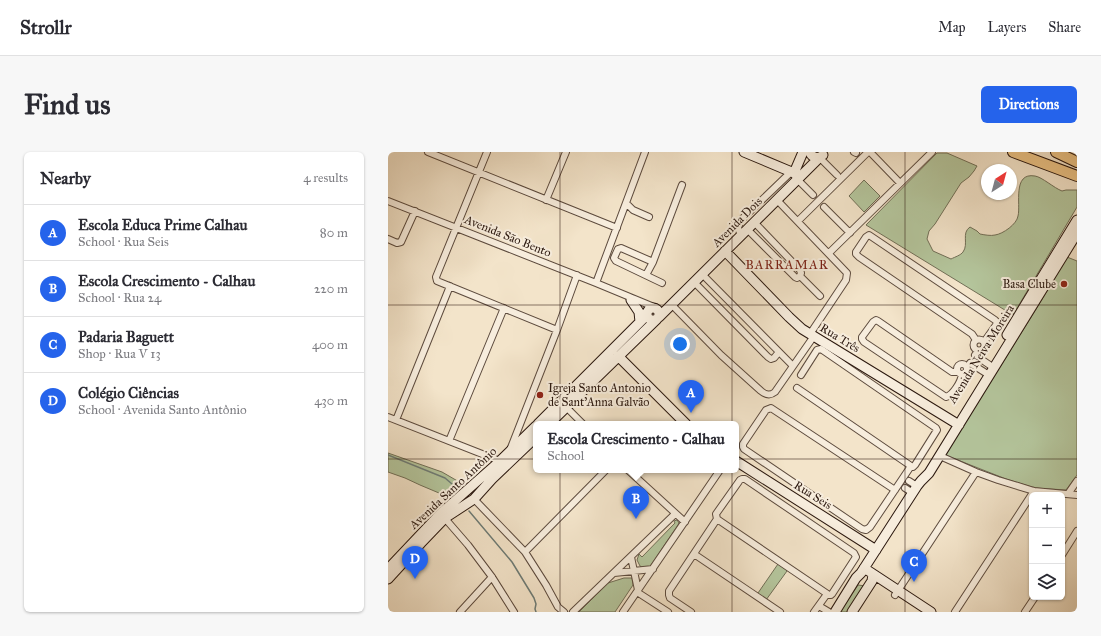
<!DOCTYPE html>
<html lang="en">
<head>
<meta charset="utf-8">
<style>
  :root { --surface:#fff; --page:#f7f7f7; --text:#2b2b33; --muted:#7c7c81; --line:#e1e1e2; --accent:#2563eb }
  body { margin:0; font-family:"IM FELL Great Primer",serif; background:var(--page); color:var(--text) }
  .controls { position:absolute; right:12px; bottom:12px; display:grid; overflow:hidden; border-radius:6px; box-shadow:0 1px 3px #0004 }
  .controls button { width:36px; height:36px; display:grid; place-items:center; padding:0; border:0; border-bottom:1px solid var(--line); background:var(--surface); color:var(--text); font:20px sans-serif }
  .compass { position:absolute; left:593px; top:12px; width:36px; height:36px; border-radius:50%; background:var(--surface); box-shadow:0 1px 3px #0004; rotate:36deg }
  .you { position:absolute; left:292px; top:192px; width:14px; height:14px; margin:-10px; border:3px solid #fff; border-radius:50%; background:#1a73e8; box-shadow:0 0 0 6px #1a73e833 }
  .badge { display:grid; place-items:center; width:26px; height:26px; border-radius:50%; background:var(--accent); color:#fff; font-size:13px; font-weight:700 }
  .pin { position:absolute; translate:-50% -33px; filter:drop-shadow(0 1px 2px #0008) }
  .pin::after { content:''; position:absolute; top:21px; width:14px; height:12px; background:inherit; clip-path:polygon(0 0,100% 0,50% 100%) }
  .popup { position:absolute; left:145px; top:269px; width:206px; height:52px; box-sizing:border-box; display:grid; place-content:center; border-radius:6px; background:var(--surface); filter:drop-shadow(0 1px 3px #0005); font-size:13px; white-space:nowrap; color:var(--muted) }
  .popup b { font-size:15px; color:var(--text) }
  .popup::after { content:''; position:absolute; left:50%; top:100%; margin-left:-8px; border:8px solid transparent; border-top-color:var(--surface) }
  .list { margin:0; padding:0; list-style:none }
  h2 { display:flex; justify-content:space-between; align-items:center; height:52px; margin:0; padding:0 16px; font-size:17px }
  h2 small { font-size:13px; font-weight:400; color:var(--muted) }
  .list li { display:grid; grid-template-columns:26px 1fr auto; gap:12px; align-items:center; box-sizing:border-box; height:56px; padding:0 16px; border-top:1px solid var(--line) }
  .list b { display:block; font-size:15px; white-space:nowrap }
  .list p { margin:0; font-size:13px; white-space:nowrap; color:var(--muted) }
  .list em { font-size:13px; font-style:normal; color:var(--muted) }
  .icon { flex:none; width:22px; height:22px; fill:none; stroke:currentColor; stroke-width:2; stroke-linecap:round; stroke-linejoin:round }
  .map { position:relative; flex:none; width:689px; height:460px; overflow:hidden; border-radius:6px }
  header { display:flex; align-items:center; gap:24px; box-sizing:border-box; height:56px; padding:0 20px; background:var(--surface); border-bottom:1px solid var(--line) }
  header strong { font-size:19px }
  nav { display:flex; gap:22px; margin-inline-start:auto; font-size:14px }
  .intro { display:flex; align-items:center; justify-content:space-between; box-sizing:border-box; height:96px; padding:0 24px }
  h1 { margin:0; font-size:28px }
  .button { padding:10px 18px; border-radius:6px; background:var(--accent); color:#fff; font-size:14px; font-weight:700 }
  main { display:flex; gap:24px; padding:0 24px }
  aside { flex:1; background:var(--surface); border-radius:6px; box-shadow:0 1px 3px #0004 }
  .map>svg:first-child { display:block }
</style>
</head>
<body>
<header>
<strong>Strollr</strong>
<nav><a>Map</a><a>Layers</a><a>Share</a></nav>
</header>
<div class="intro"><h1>Find us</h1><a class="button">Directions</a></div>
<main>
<aside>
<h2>Nearby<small>4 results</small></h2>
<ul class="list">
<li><span class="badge">A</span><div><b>Escola Educa Prime Calhau</b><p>School · Rua Seis</p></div><em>80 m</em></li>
<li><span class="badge">B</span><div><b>Escola Crescimento - Calhau</b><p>School · Rua 24</p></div><em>220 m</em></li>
<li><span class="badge">C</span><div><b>Padaria Baguett</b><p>Shop · Rua V 13</p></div><em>400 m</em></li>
<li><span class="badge">D</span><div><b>Colégio Ciências</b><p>School · Avenida Santo Antônio</p></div><em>430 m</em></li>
</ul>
</aside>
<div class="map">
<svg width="689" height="460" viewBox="0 0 689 460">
  <rect width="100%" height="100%" fill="#f3e4ca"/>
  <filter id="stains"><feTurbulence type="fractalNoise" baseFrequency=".005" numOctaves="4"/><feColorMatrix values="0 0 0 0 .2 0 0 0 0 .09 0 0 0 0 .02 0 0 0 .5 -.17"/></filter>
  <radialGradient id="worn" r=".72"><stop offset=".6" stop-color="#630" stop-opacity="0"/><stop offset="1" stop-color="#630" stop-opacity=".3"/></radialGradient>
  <!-- green -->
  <path fill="#b4c59c" stroke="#706e56" d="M549,1h10l30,13 -3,5 -5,6 -8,6 -26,41 -6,7 -2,8 6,12 18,8c4,-2 10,-4 12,-7 6,-8 -2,-19 7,-25l7,4 3,3c5,1 11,2 15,1 8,-1 22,-11 23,-19 3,-11 -6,-44 17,-40 7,1 19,12 27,15l4,-1h11v17l-64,108 -147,-90z
    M476,28l16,16 -16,16 -15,-16z
    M679,105l10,4v214l-11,15 -31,-2 -29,-9 -61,-24 93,-149z
    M0,301l54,19 19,11 -15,15 -7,-5 -19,-8 -15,-7 -17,-6z
    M289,368l2,3 -1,2 -27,40 -2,2 -6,1 -3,-2 -3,-6 2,-6 3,3 33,-34 -1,-2z
    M390,412l9,6v1l-21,29 -7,-4 -1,-3z
    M236,426h8l1,7 -18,27h-36l29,-29z
    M470,433l8,1 -17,26h-9z"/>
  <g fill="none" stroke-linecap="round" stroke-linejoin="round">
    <!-- stream -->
    <path stroke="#6e7c76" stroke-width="1.5" d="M0,303l57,23 7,6
      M81,359l43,51 22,36 2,6 -1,5 1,3"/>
    <defs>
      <path id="street" d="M40,0l189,76
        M99,0l-51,125 1,4 120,49
        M466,0l2,1
        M482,0l30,31
        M432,5l2,3 15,15
        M409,27l16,16
        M158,48l20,-48
        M389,48l70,73 -1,7 -36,54
        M0,49l208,82 58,24
        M238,51l7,7 16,7
        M436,55l26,26
        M410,69l70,-69
        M359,77l48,48 2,1 3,-2 1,-3 -1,-3 -46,-48
        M353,83l-3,-7 2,-7 51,-49
        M0,87l9,4 4,-1 14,-31
        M441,101l103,-101
        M265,110l-32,-14 -3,1 -4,9 2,3 46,22
        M314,122l91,92
        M258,123l7,-13 29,-77
        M412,124l20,20
        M306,130l74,75 3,2 3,-1 5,-6
        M208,131l49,-131
        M283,152l50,51 40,36c5,4 9,5 14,1l39,-56
        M585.5 193a5.5 5.5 0 1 1 11 0a5.5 5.5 0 1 1-11 0Z
        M588,188l-4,-6 -113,-77 -3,-3v-2l10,-15 3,-2 3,2 123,83 2,2 -1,3 -12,17
        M587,203l19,13
        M582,211l19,12
        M569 217a5 5 0 1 1 10 0a5 5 0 1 1-10 0Z
        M569,220h-5l-74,-51 -2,-1 -3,2 -11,15v2l2,3 82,55c7,-2 15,-15 16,-23
        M413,223l16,-25 4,-1 115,79 1,2 -22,35 -2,2 -2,-1 -41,61 -4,3 -4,-1 -118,-80 -1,-2v-3l23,-34 5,-2 124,82
        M409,236l114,78
        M178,255l17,17
        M0,265l112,44
        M8,268l54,-134
        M61,289l55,-133
        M122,298l47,-120 20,-55
        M552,304l36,16 22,8 36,11 43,4
        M240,318l57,52
        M521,329l8,5
        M517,336l8,5
        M680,342l9,-13
        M86,347l51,53 21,33 12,22 6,5
        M54,363l26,30 24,32 22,35
        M137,400l81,-82
        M306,402l86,58
        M674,403l15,-24
        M243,405l7,33
        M226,421l39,-4
        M249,440l31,20
        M507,443l81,-123
        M431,454l10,6
        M72,460l32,-35
        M185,460l102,-98
        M235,460l97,-142
        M303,460l-21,-14 -1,-3v-4l48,-72 -1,-5 24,-34 2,-1h3l109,74 2,4 -24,37 -1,1h-2l-112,-76
        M426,460l13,-18
        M567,460l79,-121
        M637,460l10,-15"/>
      <path id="secondary" d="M356,0l50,21 5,5
        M422,0c2,6 8,7 13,3
        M406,21l9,-21
        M337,99l64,66 13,12 157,96
        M243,148l8,12 1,10
        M259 162a6 6 0 1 1 12 0a6 6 0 1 1-12 0Z
        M271,165l161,-160
        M619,183l70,-115
        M230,204l68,68
        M150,272l109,-109
        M161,272l108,-105
        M348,309l140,89
        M476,416l67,44
        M0,417l52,-55 60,-53 36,-35
        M0,427l33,-36 24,-25 29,-19 18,-20 44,-42
        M447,460l21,-34 5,-5 56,-87 4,-5 8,-8 148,-240
        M464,460l20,-31 1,-7"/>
      <path id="primary" d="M625,0l64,24
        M668,0l21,10"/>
    </defs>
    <!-- street casing -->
    <use href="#street" stroke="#5d4b3e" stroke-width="8"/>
    <!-- secondary casing -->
    <use href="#secondary" stroke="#2b180f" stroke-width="11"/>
    <!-- primary casing -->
    <use href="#primary" stroke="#2b180f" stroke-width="12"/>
    <!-- street -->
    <use href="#street" stroke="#f7eddd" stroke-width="6"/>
    <!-- secondary -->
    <use href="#secondary" stroke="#f7eddd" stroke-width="9"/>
    <!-- primary -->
    <use href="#primary" stroke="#eac285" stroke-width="10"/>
  </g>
  <!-- grid -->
  <path fill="none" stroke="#2b180f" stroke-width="1" stroke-opacity="0.55" d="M172,0v460M344,0v460M517,0v460M0,153h689M0,307h689"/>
  <!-- markers -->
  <g fill="#8f2418" stroke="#f7eddd" stroke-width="1.5">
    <circle cx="676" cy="132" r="4"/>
    <circle cx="152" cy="243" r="4"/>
  </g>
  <g text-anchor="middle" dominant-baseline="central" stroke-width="4" stroke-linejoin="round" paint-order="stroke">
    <!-- street labels -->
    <g font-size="12" fill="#2b180f" stroke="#f7eddd">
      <text transform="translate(349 70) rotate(-45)">Avenida Dois</text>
      <text transform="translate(120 84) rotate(22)">Avenida São Bento</text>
      <text transform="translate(452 186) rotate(31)">Rua Três</text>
      <text transform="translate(593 202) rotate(-58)">Avenida Neiva Moreira</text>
      <text transform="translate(65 336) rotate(-43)">Avenida Santo Antônio</text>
      <text transform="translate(425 343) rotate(32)">Rua Seis</text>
    </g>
    <!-- poi labels -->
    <g font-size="12" fill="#2b180f" stroke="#f7eddd" text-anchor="end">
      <text x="668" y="132">Basa Clube</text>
      <text x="160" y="236" text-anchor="start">Igreja Santo Antonio<tspan x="160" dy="14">de Sant'Anna Galvão</tspan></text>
    </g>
    <!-- neighbourhood labels -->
    <g font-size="13" letter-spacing="1" fill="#7a1f14" stroke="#f7eddd">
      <text x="399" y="113">BARRAMAR</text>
    </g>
  </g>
  <rect width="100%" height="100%" filter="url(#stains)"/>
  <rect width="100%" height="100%" fill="url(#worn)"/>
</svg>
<div class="controls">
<button>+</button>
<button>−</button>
<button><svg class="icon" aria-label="layers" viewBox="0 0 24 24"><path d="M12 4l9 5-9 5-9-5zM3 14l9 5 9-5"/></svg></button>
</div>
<svg class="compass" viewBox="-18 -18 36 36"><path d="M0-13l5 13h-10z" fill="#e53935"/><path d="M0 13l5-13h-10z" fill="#7c7c81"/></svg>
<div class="you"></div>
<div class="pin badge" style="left:303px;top:261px">A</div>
<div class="pin badge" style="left:248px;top:367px">B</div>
<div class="popup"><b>Escola Crescimento - Calhau</b>School</div>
<div class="pin badge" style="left:526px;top:430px">C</div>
<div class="pin badge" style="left:27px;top:427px">D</div>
</div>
</main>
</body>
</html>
